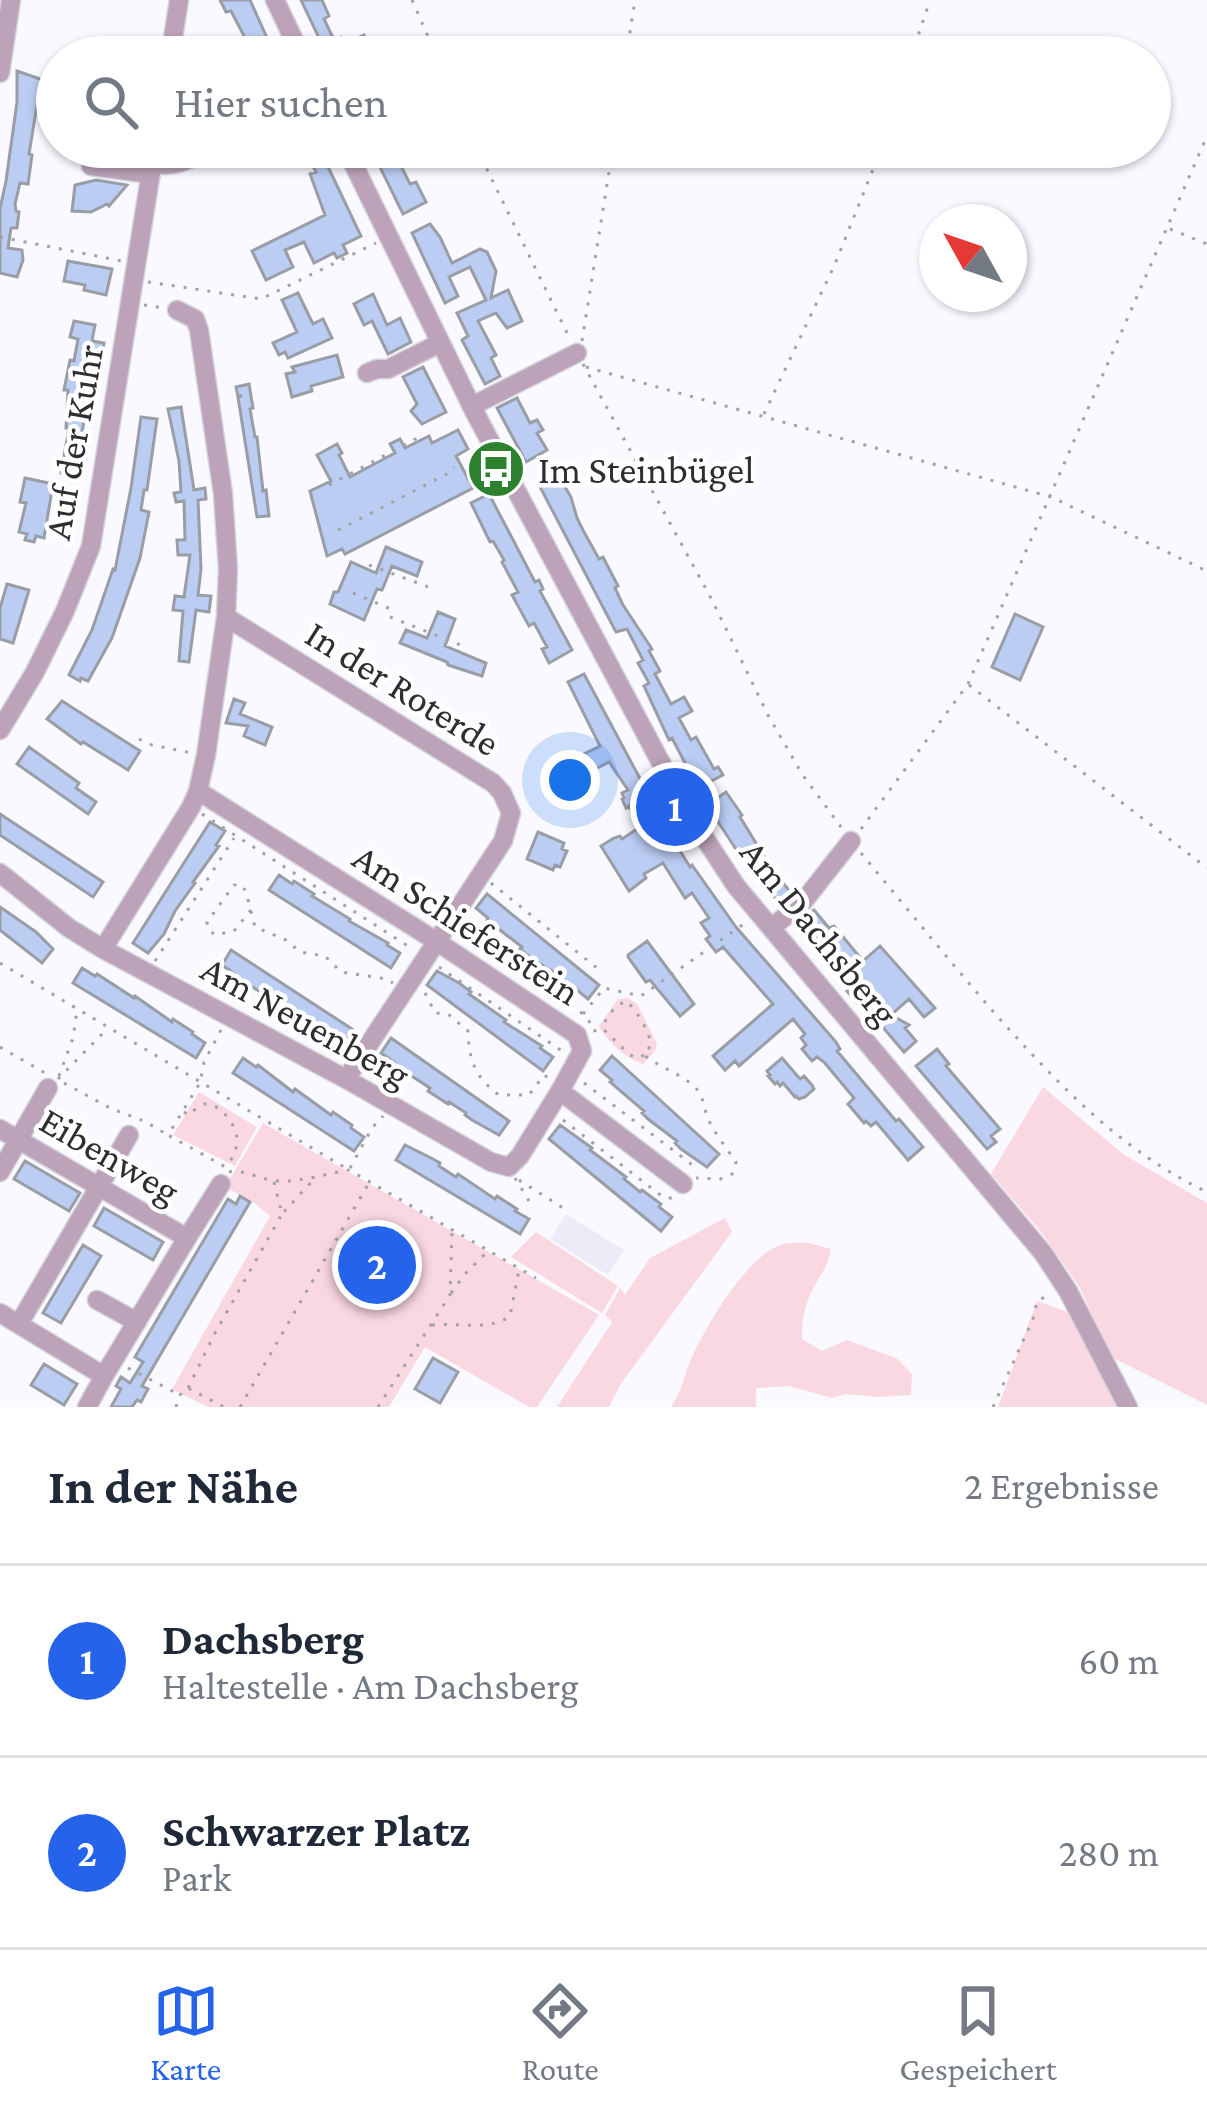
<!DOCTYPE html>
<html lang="de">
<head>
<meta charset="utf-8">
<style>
  :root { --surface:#fff; --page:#f2f2f3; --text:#1f2937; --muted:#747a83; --line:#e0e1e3; --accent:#2563eb }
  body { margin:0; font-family:"Crimson Pro",serif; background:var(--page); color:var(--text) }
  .compass { position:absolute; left:919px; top:204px; width:108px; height:108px; border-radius:50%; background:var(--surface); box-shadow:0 3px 9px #0004; rotate:310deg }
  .you { position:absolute; left:570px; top:780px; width:42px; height:42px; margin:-30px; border:9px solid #fff; border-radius:50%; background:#1a73e8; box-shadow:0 0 0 18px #1a73e833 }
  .badge { display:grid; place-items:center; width:78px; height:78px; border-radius:50%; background:var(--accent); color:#fff; font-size:39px; font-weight:700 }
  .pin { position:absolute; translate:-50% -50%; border:6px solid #fff; box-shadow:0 3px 12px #0006 }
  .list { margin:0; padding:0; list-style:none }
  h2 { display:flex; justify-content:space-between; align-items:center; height:156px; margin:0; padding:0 48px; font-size:51px }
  h2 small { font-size:39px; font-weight:400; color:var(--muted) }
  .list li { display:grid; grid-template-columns:78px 1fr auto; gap:36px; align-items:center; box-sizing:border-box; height:192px; padding:0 48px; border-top:3px solid var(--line) }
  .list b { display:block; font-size:45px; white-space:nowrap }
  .list p { margin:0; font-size:39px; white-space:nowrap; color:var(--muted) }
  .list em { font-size:39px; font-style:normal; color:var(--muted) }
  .icon { flex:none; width:66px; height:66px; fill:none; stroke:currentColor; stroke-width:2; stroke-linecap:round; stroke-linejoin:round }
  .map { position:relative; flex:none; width:1207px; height:1407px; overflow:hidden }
  .search { position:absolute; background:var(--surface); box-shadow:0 3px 9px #0004; left:36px; right:36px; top:36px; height:132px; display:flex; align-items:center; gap:30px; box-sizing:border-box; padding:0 42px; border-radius:66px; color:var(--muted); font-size:45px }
  .sheet { height:540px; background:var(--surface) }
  nav { display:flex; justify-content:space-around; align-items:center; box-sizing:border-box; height:168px; border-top:3px solid var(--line); background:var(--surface); font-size:33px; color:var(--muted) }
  nav a { display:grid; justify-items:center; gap:6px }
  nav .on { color:var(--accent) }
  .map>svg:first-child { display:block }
</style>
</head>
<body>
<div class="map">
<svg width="1207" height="1407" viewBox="0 0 1207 1407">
  <rect width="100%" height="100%" fill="#faf9ff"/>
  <!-- built -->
  <path fill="#eeebf8" d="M566,1214l58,36 -16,25 -58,-36z"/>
  <!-- green -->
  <path fill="#fad8e1" d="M628,998l9,6 20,39 -2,8 -12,13c-15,-4 -38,-24 -44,-38l19,-27z
    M1043,1087l80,67 84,49v202l-96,-48 -32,-71 -37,-53 -51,-59z
    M199,1092l58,35 -22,39 -62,-31z
    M263,1123l336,192 -62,92h-8l-104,-60 -36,60h-181l-36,-18 98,-173 -18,-15 -27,-14z
    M725,1218l7,14 -112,153 -11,22h-52l55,-85 -7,-7 15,-27 5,7 25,-37z
    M536,1232l82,54 -16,27 -91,-56z
    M809,1243l22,6c-3,20 -15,31 -22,48 -6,15 -7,27 -7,42l20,12 25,-11 49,18 16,16 -1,21 -32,2 -34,-3 -13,4 -44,-12 -32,2v19h-85c12,-18 13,-33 22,-52 15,-32 53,-97 87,-110 8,-3 21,-2 29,-2z
    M1037,1301l31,11 50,95h-120z"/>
  <!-- building -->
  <path fill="#bccdf4" stroke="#999da5" stroke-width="3" d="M220,0h30l22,49 -17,8 -24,-46 -5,1z
    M301,0h21l7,16 -5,3 10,21 7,-3 3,7 20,-9 6,14 -17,8h-25z
    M17,71l29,10 -6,25 -3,-1 -8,49 3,1 -4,29 -8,-1 -5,21 1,7 3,1 -2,16h-6l-3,20 14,2 1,10 -6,17 -17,-4v-64l6,-28 11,-79z
    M321,152l40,84 -18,9 4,8 -10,5 -3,-5 -20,10 -10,-21 -19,8 8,17 -27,13 -14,-29 73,-36 -15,-41 6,-2 -7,-14z
    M391,152l4,7 2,-1 13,26 6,-2 10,20 -23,12 -27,-55z
    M96,180l31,5 -18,21 -2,-2 -16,8 -19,-1 3,-26z
    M430,224l10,13 12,26 28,-14 7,3 9,19 -5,27 17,-8 14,31 -15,7 -11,-15 -18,8 18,34 -5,3 9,18 -15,8 -23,-44 6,-4 -11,-23 29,-13 -16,-33 -21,10 9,19 -13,7 -33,-70z
    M68,261l44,8 -6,26 -22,-5 1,-5 -21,-4z
    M298,293l15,31 10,-5 9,19 -44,20 -3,-6 -6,3 -6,-12 24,-11 -15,-32z
    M373,294l14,31 13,-7 11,24 -23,12 -16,-33 -8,4 -10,-21z
    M74,321l21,4 -3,16 12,2 -2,10 -7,-1 -4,19h3l-5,38h-3l-6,36 8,1 -6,31 -21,-4 8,-45h-3l2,-38h-4l6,-30 4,1 4,-22 -8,-2z
    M337,355l6,22 -32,9 1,5 -20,6 -6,-23 9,-2 -3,-5z
    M423,367l23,45 -24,12 -11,-13 6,-7 -14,-27z
    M249,384l4,24 -3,1 5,28h2l6,54 3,-1 3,26 -12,1 -19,-120 4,-1h-4l-2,-9z
    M517,398l13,25 7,-3 6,10 -6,3 10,17 -21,12 -29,-54z
    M181,407l13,83 11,-2 1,11 -8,1 3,69 -3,26 13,1 -2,16 -13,-2 -7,52 -10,-1 4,-50 -10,-1 2,-14 9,1 6,-42h-12l-1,-15h8l-1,-39 -8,1 -2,-9 7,-1 -2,-31 -11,-52z
    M141,417l16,2 -10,71h-3l-3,20 8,2 -9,46 -28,80 -24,43 -7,-3 -1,3 -11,-6 23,-45 21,-61 2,1 16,-82z
    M458,430l10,19 -12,7 17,32 -128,66 -3,-5 -15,7 -17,-65 21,-10 -14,-26 20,-11 5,9 -3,2 11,22 45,-24 -5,-9 10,-5 5,9 24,-12 3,7z
    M558,475l13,22 6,21 7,14 15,27 4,-2 15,29 -3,2 8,17 29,44 -3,2 11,20 -5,3 16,30 13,-7 8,14 -13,7 12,22 5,-3 18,32 4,-2 5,8 -25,13 -26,-50 -3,2 -25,-54 5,-3 -11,-20 5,-3 -16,-31 -11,3 -77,-147z
    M25,478l28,6 -9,54 -8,-2 -2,6 -9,-2 2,-6 -8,-2 7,-29 -6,-1z
    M489,494l46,88 4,-2 4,9 -3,2 32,59 -23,13 -7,-14 5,-2 -13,-24 -5,3 -17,-31 6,-3 -16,-30 2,-2 -11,-19 -3,1 -19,-39z
    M386,547l36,15 -5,14 -25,-10 -10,24 -5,-1 -13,31 -34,-16 4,-12h4l13,-30 25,11z
    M7,584l22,6 -16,53 -13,-4v-31z
    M438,612l17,7 -10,27 41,17 -4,13 -34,-11 -1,-3 -47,-19 6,-13 21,8z
    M1015,614l28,13 -23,53 -28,-13z
    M584,674l68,127 -2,1 40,65 2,-2 44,62 100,115 4,7 -3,2 59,70 3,-2 24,28 -15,13 -32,-38 -5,4 -5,-5 -2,2 -16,-19 6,-6 -30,-36 -7,-5 -5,4 -10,-12 4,-4 -5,-7 4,-4 -12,-15 -54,47 -4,-5 -10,9 -12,-14 60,-52 -50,-57 -7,5 -10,-13 4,-3 -9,-13 8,-5 -17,-25 -7,5 -22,-35 -19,11 2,4 -17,13 -28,-45 13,-8 6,-2 2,3 18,-12 -11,-21 -3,2 -4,-9 2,-1 -2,-5 6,-3 -19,-28 -25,13 -5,-10 7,-3 -4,-7 18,-9 -32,-64z
    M234,699l11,4 -5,11 32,13 -7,18 -21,-9 4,-10 -22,-3z
    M62,701l78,50 -12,19 -45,-28 -2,2 -34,-25z
    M29,747l50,36 -3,5 20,14 -8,12 -71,-50z
    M726,792l16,23 -2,2 27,44 -1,1 26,32 -12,10 -32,-39 -1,1 -40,-61z
    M0,814l103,68 -10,15 -93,-62z
    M210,822l15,9 -9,14 3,1 -26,36 2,1 -20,28 -11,23 -16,19 -15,-10z
    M538,832l26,11 -2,6 5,2 -7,16 -5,-2 -2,5 -26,-11z
    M279,875l13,9 2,-3 20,13 -2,2 38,23 -1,2 39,22 -1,2 13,8 -9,15 -122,-78z
    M487,894l112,91 -11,14 -12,-10 -2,2 -19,-14 2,-3 -25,-15 -12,-10 2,-2 -35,-27 1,-2 -12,-10z
    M0,907l36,25 17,17 -11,14 -42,-33z
    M814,910l15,18 5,-2 29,35 17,-15 55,62 -11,9 -15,-18 -18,16 18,10 -4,3 11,13 -12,11 -29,-34 -3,3 -25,-30 3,-3 -4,-5 -50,-58z
    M647,941l47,63 -14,12 -30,-36 -4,2 -18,-25v-2z
    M231,950l121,79 -9,15 -14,-8 -1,2 -20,-13 1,-2 -17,-11 -2,2 -20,-13 2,-2 -38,-23 1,-2 -13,-9z
    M82,968l13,8 2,-2 37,24 1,-2 37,26 1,-3 20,13 -1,2 13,9 -9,15 -123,-75z
    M437,971l22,12 12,9 -2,2 37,26 -2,2 38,24 -2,2 13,9 -10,14 -116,-86z
    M391,1038l118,83 -10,14 -27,-15 -7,-5 1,-2 -17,-11 -1,2 -20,-13 2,-3 -37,-24 1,-2 -13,-9z
    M937,1049l12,15 -3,2 54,63 -9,7 5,6 -9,7 -71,-83z
    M612,1056l107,98 -12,13 -26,-18 -6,-6 2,-2 -29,-22 -6,-6 2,-2 -34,-29 2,-2 -12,-10z
    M243,1058l13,9 2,-2 35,27 2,-3 36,26 2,-3 19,13 -1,3 13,9 -10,14 -121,-78z
    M782,1058l18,21 4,-3 8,9 2,4 -9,8 -6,2 -3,-3 -1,1 -12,-14 -3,3 -3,-4 -2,2 -7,-8 2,-1 -3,-4z
    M560,1125l32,23 -2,2 36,27 -2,2 16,13 2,-2 19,14 -2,3 13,10 -11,14 -112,-92z
    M405,1145l28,14 7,4 -1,3 17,11 2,-3 37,25 2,-3 20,13 -2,2 14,8 -9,15 -124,-74z
    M25,1161l55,32 -11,18 -55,-32z
    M240,1196l10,6 -108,184 6,3 -7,13 -4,-2 -5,7h-21l10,-18 -5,-3 5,-9 9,6 13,-21 -8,-5 93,-158 8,5z
    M104,1208l59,34 -10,18 -59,-34z
    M83,1245l18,11 -40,67 -18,-10z
    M433,1358l25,14 -18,31 -25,-14z
    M44,1364l33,20 -13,21 -33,-20z"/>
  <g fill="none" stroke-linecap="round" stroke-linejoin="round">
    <defs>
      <path id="minor" d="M275,0l27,57
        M170,57l9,-57
        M0,73l11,-73
        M345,147l128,262 212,399 51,78 307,367 25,38 60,116
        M152,163c24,6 40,-5 62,-16
        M91,166l59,8
        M367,373l10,-4h11l52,-26
        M472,406l105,-53
        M226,617l267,166 9,10 9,20 -8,28 -157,238
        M0,730l35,-58 30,-61 26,-65 64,-399
        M198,791l238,150 141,94 5,16 -22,40 123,93
        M0,873l69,55 34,21 243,130 145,83 18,5 11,-11 40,-65
        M771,928l32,-26 48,-61
        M103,949l88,-142 7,-16 8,-36 20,-138 2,-48 -5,-75 -24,-164 -4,-11 -18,-9
        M0,1129l187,109 -83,138
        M0,1172l48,-84
        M187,1238l34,-54
        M97,1300l40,22
        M0,1313l104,63 -17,31
        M19,1324l110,-189"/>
    </defs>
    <!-- minor casing -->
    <use href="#minor" stroke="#d5d4da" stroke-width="21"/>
    <!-- path -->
    <path stroke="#a2a1a6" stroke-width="3" stroke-dasharray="3 9" stroke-linecap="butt" d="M412,0l25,57
      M626,57l9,-57
      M911,57l19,-57
      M476,147l94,192
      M1170,229l37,15
      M0,237l122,24
      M148,282l113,17 115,-56
      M144,305l20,3
      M582,341l31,-194
      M583,364l129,236 56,115 34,59 39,53
      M586,367l465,130 156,74
      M764,414l71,-150 47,-117
      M329,485l92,-49
      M338,530l113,-58 3,-5
      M369,565l62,23
      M353,593l40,17
      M390,617l78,31
      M969,685l238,183
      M139,739l13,6 40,8
      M202,814l209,134
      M861,829l107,-145 239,-548
      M861,853c43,52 86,105 130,156 64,72 128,141 216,183
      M491,883l111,89
      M251,910l-17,21 -19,4 -7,-6 -1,-7 27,-37h8l4,7 9,35 31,13 14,12 25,4 16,16 46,7 6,4
      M463,928l120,86 6,7 4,10 8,-1
      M155,961l79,-123
      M0,963l349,207 23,-42 11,-12
      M439,967l126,86
      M425,993l10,20 13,1 20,17c1,30 7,46 31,64h30l15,-20 7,5
      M583,1014l21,-26 37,8 107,-75
      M221,1030l-17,32 -4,21 -32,52 61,34
      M0,1047l45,26
      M644,1055l-6,3 -8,-3 -27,-26c1,-11 13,-25 24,-28 10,11 22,29 24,44l-7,10c15,12 35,18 50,31 11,11 9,22 15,35 7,14 18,28 27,41l-4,12 -12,5 -24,-1
      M59,1076l14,-38 4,-27
      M58,1079l48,-49
      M64,1083l46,25 34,13 24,14
      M584,1083l106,80 3,7
      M184,1112l5,3c4,-4 10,-10 16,-11 15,-1 31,21 32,34 1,9 -5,20 -9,28
      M563,1120l100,77 14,2
      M229,1172c16,-3 32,8 49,9 24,1 47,-7 71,-11l187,108
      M515,1178l17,28
      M519,1180l44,28
      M274,1182l8,32 32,-35
      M451,1293l15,-20 22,-22
      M432,1325c27,-3 56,7 78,-9l9,-46
      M128,1368l52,27
      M188,1388l27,-55 67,-119
      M176,1407l4,-12 8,-7 36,19
      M240,1407l130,-226
      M378,1407l72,-112 2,-63
      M993,1407l40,-88 4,-18 12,-6"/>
    <!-- minor -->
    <use href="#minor" stroke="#bca3ba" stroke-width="18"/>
  </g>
  <!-- icons -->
  <defs>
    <symbol id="bus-disc" viewBox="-11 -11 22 22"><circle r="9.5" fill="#2d812f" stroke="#fff"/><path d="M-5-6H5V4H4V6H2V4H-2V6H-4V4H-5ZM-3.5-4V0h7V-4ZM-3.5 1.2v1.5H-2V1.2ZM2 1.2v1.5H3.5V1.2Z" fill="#fff"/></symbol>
  </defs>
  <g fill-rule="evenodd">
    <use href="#bus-disc" x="463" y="436" width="66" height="66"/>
  </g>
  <g text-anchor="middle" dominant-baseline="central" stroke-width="9" stroke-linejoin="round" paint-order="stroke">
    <!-- street labels -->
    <g font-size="39" fill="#2e2d31" stroke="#fff">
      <text transform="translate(73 442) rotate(-80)">Auf der Kuhr</text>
      <text transform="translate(403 688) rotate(32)">In der Roterde</text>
      <text transform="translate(467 924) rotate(33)">Am Schieferstein</text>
      <text transform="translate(820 932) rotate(51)">Am Dachsberg</text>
      <text transform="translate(306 1021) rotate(29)">Am Neuenberg</text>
      <text transform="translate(110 1155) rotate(30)">Eibenweg</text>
    </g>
    <!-- poi labels -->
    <g font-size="39" fill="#2e2d31" stroke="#fff" text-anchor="start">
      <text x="538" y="469">Im Steinbügel</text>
    </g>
  </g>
</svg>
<svg class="compass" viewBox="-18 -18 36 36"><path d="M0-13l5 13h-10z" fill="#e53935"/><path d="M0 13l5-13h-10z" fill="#747a83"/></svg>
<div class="you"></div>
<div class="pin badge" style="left:675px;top:807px">1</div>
<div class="pin badge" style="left:377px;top:1265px">2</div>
<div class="search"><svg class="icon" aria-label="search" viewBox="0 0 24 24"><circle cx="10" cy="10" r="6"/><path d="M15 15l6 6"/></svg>Hier suchen</div>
</div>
<section class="sheet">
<h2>In der Nähe<small>2 Ergebnisse</small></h2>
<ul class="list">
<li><span class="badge">1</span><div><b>Dachsberg</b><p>Haltestelle · Am Dachsberg</p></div><em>60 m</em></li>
<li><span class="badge">2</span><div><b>Schwarzer Platz</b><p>Park</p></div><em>280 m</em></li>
</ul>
</section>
<nav>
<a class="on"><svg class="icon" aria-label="map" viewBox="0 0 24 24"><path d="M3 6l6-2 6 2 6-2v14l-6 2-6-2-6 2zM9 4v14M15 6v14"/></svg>Karte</a>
<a><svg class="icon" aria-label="directions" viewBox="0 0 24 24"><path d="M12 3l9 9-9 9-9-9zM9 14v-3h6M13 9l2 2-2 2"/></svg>Route</a>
<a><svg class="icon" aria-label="saved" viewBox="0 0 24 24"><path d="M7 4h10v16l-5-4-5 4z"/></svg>Gespeichert</a>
</nav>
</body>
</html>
